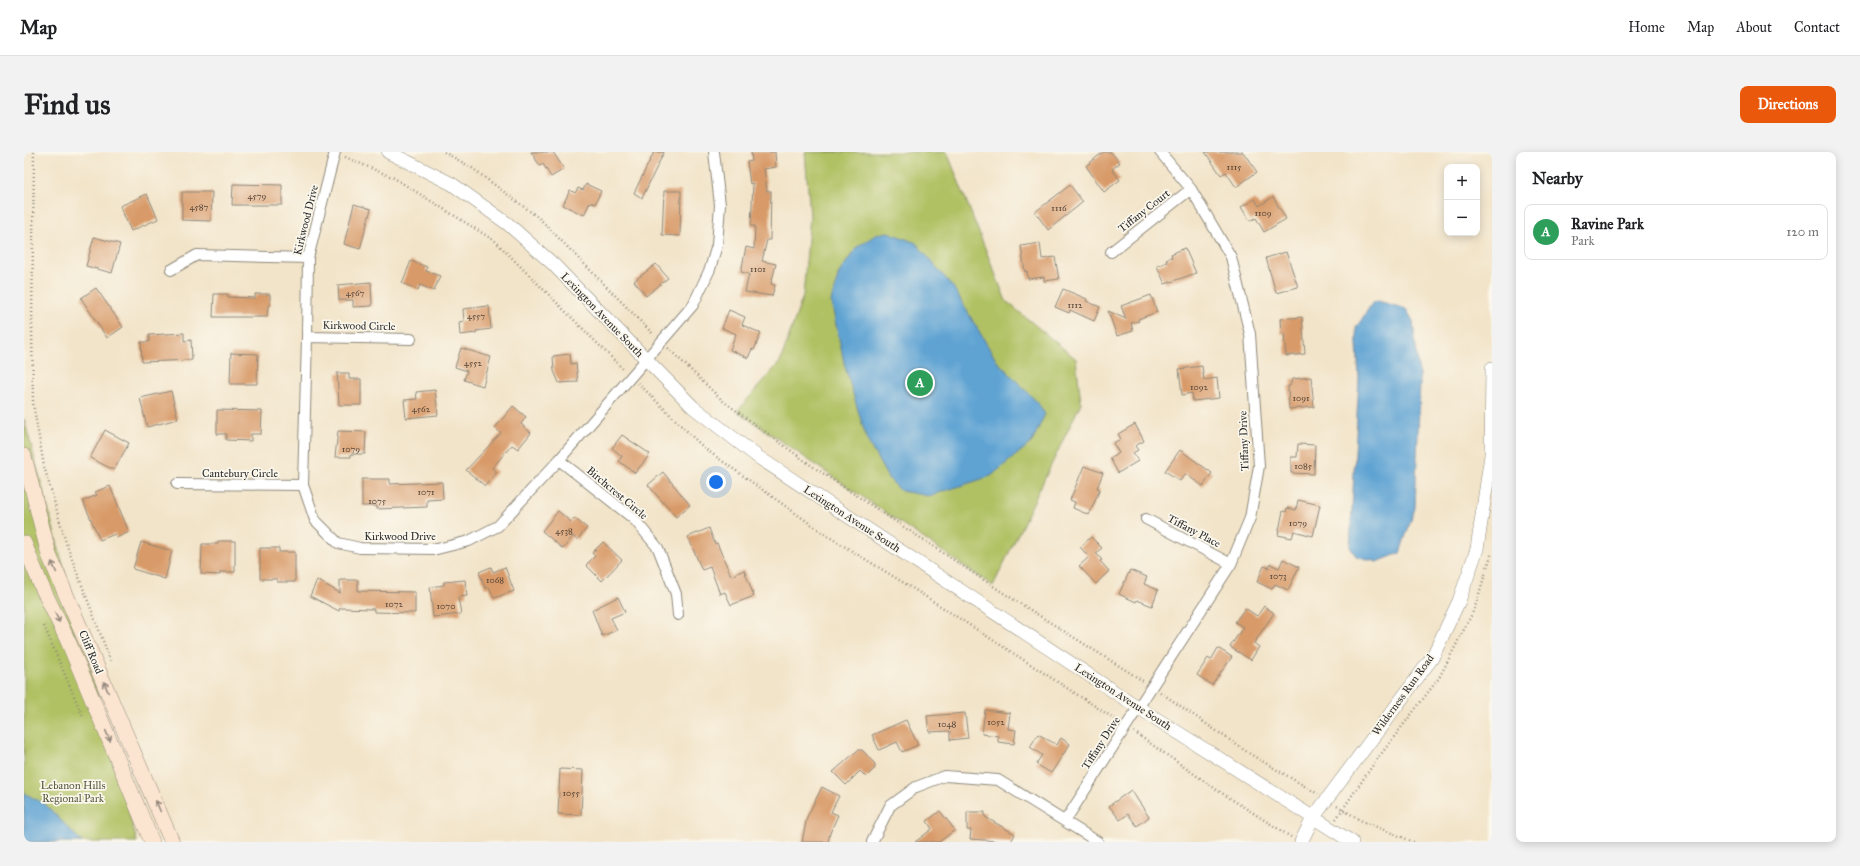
<!DOCTYPE html>
<html lang="en">
<head>
<meta charset="utf-8">
<style>
  :root { --surface:#fff; --page:#f2f2f2; --text:#202124; --muted:#757577; --line:#e0e0e0; --accent:#ea580c }
  body { margin:0; font-family:"IM FELL Great Primer",serif; background:var(--page); color:var(--text) }
  .controls { position:absolute; right:12px; top:12px; display:grid; overflow:hidden; border-radius:8px; box-shadow:0 2px 10px #0003 }
  .controls button { width:36px; height:36px; display:grid; place-items:center; padding:0; border:0; border-bottom:1px solid var(--line); background:var(--surface); color:var(--text); font:20px sans-serif }
  .you { position:absolute; left:692px; top:330px; width:14px; height:14px; margin:-10px; border:3px solid #fff; border-radius:50%; background:#1a73e8; box-shadow:0 0 0 6px #1a73e833 }
  .badge { display:grid; place-items:center; width:26px; height:26px; border-radius:50%; background:var(--accent); color:#fff; font-size:13px; font-weight:700 }
  .pin { position:absolute; translate:-50% -50%; border:2px solid #fff; box-shadow:0 1px 4px #0006 }
  .list { margin:0; padding:0; list-style:none }
  h2 { display:flex; justify-content:space-between; align-items:center; height:52px; margin:0; padding:0 16px; font-size:17px }
  h2 small { font-size:13px; font-weight:400; color:var(--muted) }
  .list li { display:grid; grid-template-columns:26px 1fr auto; gap:12px; align-items:center; box-sizing:border-box; height:56px; margin:0 8px 8px; padding:0 8px; border:1px solid var(--line); border-radius:8px }
  .list b { display:block; font-size:15px; white-space:nowrap }
  .list p { margin:0; font-size:13px; white-space:nowrap; color:var(--muted) }
  .list em { font-size:13px; font-style:normal; color:var(--muted) }
  .map { position:relative; flex:none; width:1468px; height:690px; overflow:hidden; border-radius:8px }
  header { display:flex; align-items:center; gap:24px; box-sizing:border-box; height:56px; padding:0 20px; background:var(--surface); border-bottom:1px solid var(--line) }
  header strong { font-size:19px }
  nav { display:flex; gap:22px; margin-inline-start:auto; font-size:14px }
  .intro { display:flex; align-items:center; justify-content:space-between; box-sizing:border-box; height:96px; padding:0 24px }
  h1 { margin:0; font-size:28px }
  .button { padding:10px 18px; border-radius:8px; background:var(--accent); color:#fff; font-size:14px; font-weight:700 }
  main { display:flex; gap:24px; padding:0 24px }
  aside { flex:1; background:var(--surface); border-radius:8px; box-shadow:0 2px 10px #0003 }
  .map>svg:first-child { display:block }
</style>
</head>
<body>
<header>
<strong>Map</strong>
<nav><a>Home</a><a>Map</a><a>About</a><a>Contact</a></nav>
</header>
<div class="intro"><h1>Find us</h1><a class="button">Directions</a></div>
<main>
<div class="map">
<svg width="1468" height="690" viewBox="0 0 1468 690">
  <rect width="100%" height="100%" fill="#fbf7ec"/>
  <filter id="ink" filterUnits="userSpaceOnUse"><feTurbulence type="fractalNoise" baseFrequency=".025" numOctaves="2"/><feDisplacementMap in="SourceGraphic" scale="8" xChannelSelector="R" yChannelSelector="G"/><feConvolveMatrix kernelMatrix="1 2 1 2 8 2 1 2 1" color-interpolation-filters="sRGB"/></filter>
  <filter id="wash" filterUnits="userSpaceOnUse"><feTurbulence type="fractalNoise" baseFrequency=".012" numOctaves="4" result="noise"/><feDisplacementMap in="SourceGraphic" scale="16" xChannelSelector="R" yChannelSelector="G"/><feGaussianBlur stdDeviation="0.9" result="paint"/><feColorMatrix in="noise" values="0 0 0 0 0 0 0 0 0 0 0 0 0 0 0 0 0 1.4 0 .05"/><feComposite in="paint" operator="in"/></filter>
  <g filter="url(#wash)">
    <rect width="100%" height="100%" fill="#f2e4c9"/>
    <!-- green -->
    <path fill="#b0c164" stroke="#6e7648" d="M781,0h142l59,149 70,58 5,44 -88,183 -256,-175 43,-49 23,-66 7,-80z
      M0,267l113,423h-113z"/>
    <!-- water -->
    <path fill="#5fa3d3" stroke="#45677f" d="M864,80l28,11 37,44 43,73 41,42 8,12 -13,28 -41,34 -62,20 -28,-5 -13,-13 -21,-38 -22,-73 -14,-66 8,-28 18,-26 20,-13z
      M1354,149l28,8 7,12 7,62 -5,125 -15,45 -23,9 -21,-6 -6,-9 9,-169 -3,-50 17,-26z
      M0,641l21,11 37,38h-58z"/>
    <g id="blocks">
      <!-- building -->
      <path fill="#d89a67" d="M507,0h22l11,17 -13,8 -8,-13 -3,2z
        M630,0h10l-22,46 -8,-5z
        M727,0h24l1,15 -12,2 3,22h4l-1,49h-3l-5,21 14,3 -5,20 4,1 -3,11 -27,-4 4,-18 -8,-2 5,-25 8,2 1,-23h-4l2,-43 -3,1 -3,-22 5,-1z
        M1079,0h8l9,11 -8,6 8,11 -16,12 -18,-26z
        M1181,0h38l14,20 -21,15 -10,-15 -5,3z
        M209,32l49,1v20h-50z
        M562,32l15,7 -6,13 -5,-2 -6,13 -21,-10 7,-15 5,3 3,-5 5,2z
        M1046,33l13,17 -35,28 -13,-18z
        M640,39h17l-1,45 -18,-1z
        M158,40h30l-1,29 -29,-1z
        M123,42l11,25 -27,12 -11,-25z
        M1249,45l13,22 -22,13 -8,-14 -6,3 -9,-14 14,-8 4,7z
        M330,52l17,5 -11,40 -16,-5z
        M70,85l26,7 -8,29 -26,-7z
        M1016,91l2,16 13,-2 4,22 -15,2v-4l-16,2 -1,-8 -2,1 -4,-26z
        M1161,96l11,25 -31,11 -8,-18 10,-4 -1,-3 6,-2 -1,-3z
        M1262,100l12,35 -22,6 -10,-35z
        M387,109l16,6 -1,4 14,5 -6,15 -14,-6 -2,5 -16,-7z
        M632,112l12,14 -22,18 -12,-15z
        M347,130l1,24 -19,1v-7h-14l-1,-15z
        M72,136l27,39 -16,11 -26,-40z
        M1039,137l24,10 -1,2 14,6 -6,14 -24,-11 -1,3 -14,-6z
        M190,142h14v3l27,1v-4h15v12h-2l-1,11h-54z
        M1127,143l6,17 -19,7 1,2 -8,2 2,8 -16,5 -9,-25 18,8 -5,-13z
        M465,154l2,23 -15,2v2l-16,2 -1,-13 5,-1 -1,-12z
        M705,158l16,7 -3,8 19,8 -7,17 -2,-1 -4,9 -18,-8 6,-16 -14,-6z
        M1278,165l3,37 -19,2 -2,-23 -3,1 -1,-15z
        M160,181v8l7,-1 1,20 -50,2 -1,-20h8v-7z
        M437,196l30,9 -8,29 -19,-6 3,-9 -12,-4z
        M207,201l27,1 -1,30h-27z
        M546,202l1,10 5,-1 2,19 -19,1 -5,-12 -1,-15z
        M1178,214l2,14 13,-2 2,20 -26,3 -1,-8 -10,2 -3,-26z
        M313,221h12v6h12v26h-22z
        M1287,225l3,30 -25,2 -1,-23h2l2,-7z
        M411,238l3,25 -32,3 -2,-18 13,-1 -1,-7z
        M147,239l7,28 -31,8 -7,-29z
        M489,254l13,11 -5,7 10,9 -13,16 -6,-4 -20,23 5,4 -12,14 -19,-16 35,-37 -6,-5z
        M193,258l45,1 -1,23h-10v7l-25,-1v-6h-9z
        M1111,272l9,17 -9,5 3,4 -5,3 5,8 -20,12 -8,-15 9,-5 -6,-10 8,-4 -3,-5z
        M81,278l24,13 -15,27 -24,-12z
        M314,279l28,1 -1,22h-14v3h-16z
        M598,283l28,19 -15,19 -16,-12 3,-5 -10,-8z
        M1274,292l17,1 -1,29 -23,-1v-16h6z
        M1156,298l32,23 -9,13 -18,-12 -5,7 -15,-10z
        M1060,314l19,7 -6,15 3,1 -11,26 -16,-7 2,-6 -5,-2z
        M639,320l27,33 -14,12 -28,-32z
        M338,327h28v5l52,-2 1,17 -16,1v7l-50,2v-3h-15z
        M86,334l19,46 -13,6 -1,-4 -15,6 -17,-39 14,-6 -2,-3z
        M1274,348l22,5 -7,31 -19,-5 -2,7 -14,-3 5,-24 3,1 1,-4 9,2z
        M534,359l13,11 3,-4 13,10 -10,12 -4,-4 -10,13 -21,-18z
        M685,376l6,16 2,-1 14,33 13,-6 10,26 -23,9 -6,-13 -5,2 -10,-27 -8,3 -14,-33z
        M1067,385l11,11 -6,5 6,7 -2,1 9,10 -13,13 -17,-18 10,-9 -9,-10z
        M194,389h17v31h-15v3l-19,-1 1,-30h16z
        M117,390l31,9 -7,28 -32,-10z
        M579,390l19,18 -20,21 -16,-16 9,-9 -3,-3z
        M236,396h19v4h16v30h-18v-3h-17z
        M1259,407l16,8 -11,23 -13,-6 -3,5 -15,-7 7,-16 5,2 1,-4 9,4z
        M467,415l2,5 12,-5 9,24 -20,7 -5,-11 -4,1 -6,-16z
        M1106,418l17,7 -3,7 14,6 -6,16 -15,-6 -1,2 -17,-8z
        M293,428l23,13v-13h18v11l57,1v21l-41,-1v-3l-34,-1 -1,3 -29,-15z
        M441,428l2,16 -9,1 3,17 -28,3 -3,-30 14,-2v-3z
        M594,445l7,15 -14,6 6,12 -15,6 -10,-26z
        M1240,454l10,7 -20,30 5,4 -8,13 -21,-13 13,-20 -8,-5 10,-14 12,8z
        M1194,496l14,9 -20,28 -15,-10 11,-17 3,2z
        M961,558l25,3 -2,16 8,1 -2,14 -16,-2v-6l-16,-2z
        M941,561l3,25 -18,2v-9l-21,1 -2,-16z
        M882,568l12,25 -16,7 -5,-10 -18,8 -7,-15z
        M1014,582l19,11 4,-7 9,6 -19,29 -15,-9 6,-9 -12,-8z
        M834,598h4l13,14v4l-9,9 -6,-6 -14,14 -13,-13z
        M536,617l23,1 -2,45 -23,-1z
        M798,635l17,9 -8,16 7,3 -8,18 -2,9h-26l5,-25z
        M1107,638l18,27 -12,9 -9,-12 -8,6 -11,-14z
        M916,659l15,19 -16,12h-24l17,-13 -5,-8z
        M943,660h18v5l30,17 -4,8 -41,-3 1,-9h-4z"/>
    </g>
  </g>
  <g filter="url(#ink)">
    <use href="#blocks" fill-opacity="0" stroke="#8e887a" stroke-width="1"/>
    <g fill="none" stroke-linecap="round" stroke-linejoin="round">
      <defs>
        <path id="minor" d="M311,0l-27,106 -1,79 -4,148 12,35 23,23 22,5 77,1 32,-8 29,-15 61,-66 134,-155 17,-36 7,-24 3,-40 -6,-53
          M1087,100l80,-63
          M147,118l26,-15 111,3
          M283,185l104,2
          M535,308l75,59 24,29 18,46 2,21
          M153,332l126,1
          M1122,367l85,45
          M1041,669l166,-257 19,-46 9,-52 -9,-132 -19,-77 -40,-68 -31,-37
          M848,690l18,-36 26,-19 29,-11 53,4 100,62"/>
        <path id="tertiary" d="M364,0l64,32 56,40 45,40 140,143 65,50 381,251 213,134
          M1277,690l12,-24 119,-160 27,-57 18,-52 14,-94 1,-87"/>
        <path id="secondary" d="M0,304l25,99 123,287
          M0,391l17,42 27,56 84,201"/>
      </defs>
      <!-- minor casing -->
      <use href="#minor" stroke="#8e887a" stroke-width="12"/>
      <!-- tertiary casing -->
      <use href="#tertiary" stroke="#8e887a" stroke-width="14"/>
      <!-- secondary casing -->
      <use href="#secondary" stroke="#8e887a" stroke-width="16"/>
      <!-- path -->
      <path stroke="#8e887a" stroke-width="2.5" stroke-dasharray="1 3" stroke-linecap="butt" d="M10,0l-2,170 1,81 11,63 22,77 45,119
        M420,0l28,16 67,50 115,117
        M321,5l49,21 101,63 129,129
        M644,196l55,53 89,65 193,128 138,87
        M614,231l66,65 122,87 91,56 201,130
        M20,474l39,91
        M1136,540l90,62 68,40
        M1110,580l83,58 74,47
        M1313,654l25,15 52,21
        M1312,667l39,-57 64,-84 35,-68 18,-58"/>
      <!-- minor -->
      <use href="#minor" stroke="#fff" stroke-width="10"/>
      <!-- tertiary -->
      <use href="#tertiary" stroke="#fff" stroke-width="13"/>
      <!-- secondary -->
      <use href="#secondary" stroke="#fce5d0" stroke-width="15"/>
    </g>
    <!-- one-way arrows -->
    <defs><path id="oneway-shaft" d="M-6 0H5M1.5-3L5.5 0L1.5 3" fill="none" stroke-width="1.6" stroke-linecap="round" stroke-linejoin="round"/></defs>
    <g stroke="#94887e">
      <use href="#oneway-shaft" transform="translate(30 415) rotate(-113)"/>
      <use href="#oneway-shaft" transform="translate(33 465) rotate(64)"/>
      <use href="#oneway-shaft" transform="translate(82 535) rotate(-113)"/>
      <use href="#oneway-shaft" transform="translate(84 584) rotate(67)"/>
      <use href="#oneway-shaft" transform="translate(134 654) rotate(-113)"/>
    </g>
  </g>
  <g text-anchor="middle" dominant-baseline="central" stroke-width="3.5" stroke-linejoin="round" paint-order="stroke">
    <!-- number labels -->
    <g font-size="9" fill="#56473a">
      <text x="1210" y="14">1115</text>
      <text x="233" y="43">4579</text>
      <text x="175" y="54">4587</text>
      <text x="1035" y="55">1116</text>
      <text x="1239" y="60">1109</text>
      <text x="734" y="116">1101</text>
      <text x="331" y="140">4567</text>
      <text x="1051" y="152">1112</text>
      <text x="452" y="163">4557</text>
      <text x="449" y="210">4552</text>
      <text x="1175" y="234">1092</text>
      <text x="1277" y="245">1091</text>
      <text x="397" y="256">4562</text>
      <text x="327" y="296">1079</text>
      <text x="1279" y="313">1085</text>
      <text x="402" y="339">1071</text>
      <text x="353" y="348">1075</text>
      <text x="1274" y="370">1079</text>
      <text x="540" y="378">4538</text>
      <text x="1254" y="423">1073</text>
      <text x="471" y="427">1068</text>
      <text x="370" y="451">1072</text>
      <text x="422" y="453">1070</text>
      <text x="972" y="569">1052</text>
      <text x="923" y="571">1048</text>
      <text x="547" y="640">1055</text>
    </g>
    <!-- street labels -->
    <g font-size="11" fill="#2b2b2b" stroke="#fbf7ec">
      <text transform="translate(1120 59) rotate(-38)">Tiffany Court</text>
      <text transform="translate(282 68) rotate(-76)">Kirkwood Drive</text>
      <text transform="translate(578 163) rotate(46)">Lexington Avenue South</text>
      <text transform="translate(335 174) rotate(1)">Kirkwood Circle</text>
      <text transform="translate(1220 289) rotate(-92)">Tiffany Drive</text>
      <text x="216" y="321">Cantebury Circle</text>
      <text transform="translate(593 341) rotate(40)">Birchcrest Circle</text>
      <text transform="translate(828 367) rotate(33)">Lexington Avenue South</text>
      <text transform="translate(1170 379) rotate(28)">Tiffany Place</text>
      <text x="376" y="384">Kirkwood Drive</text>
      <text transform="translate(67 500) rotate(67)">Cliff Road</text>
      <text transform="translate(1379 543) rotate(-54)">Wilderness Run Road</text>
      <text transform="translate(1099 545) rotate(33)">Lexington Avenue South</text>
      <text transform="translate(1077 591) rotate(-57)">Tiffany Drive</text>
    </g>
    <!-- park labels -->
    <g font-size="11" fill="#53583c" stroke="#fbf7ec">
      <text x="49" y="633">Lebanon Hills<tspan x="49" dy="13">Regional Park</tspan></text>
    </g>
  </g>
</svg>
<div class="controls">
<button>+</button>
<button>−</button>
</div>
<div class="you"></div>
<div class="pin badge" style="left:896px;top:231px;background:#2e9e5b">A</div>
</div>
<aside>
<h2>Nearby<small></small></h2>
<ul class="list">
<li><span class="badge" style="background:#2e9e5b">A</span><div><b>Ravine Park</b><p>Park</p></div><em>120 m</em></li>
</ul>
</aside>
</main>
</body>
</html>
